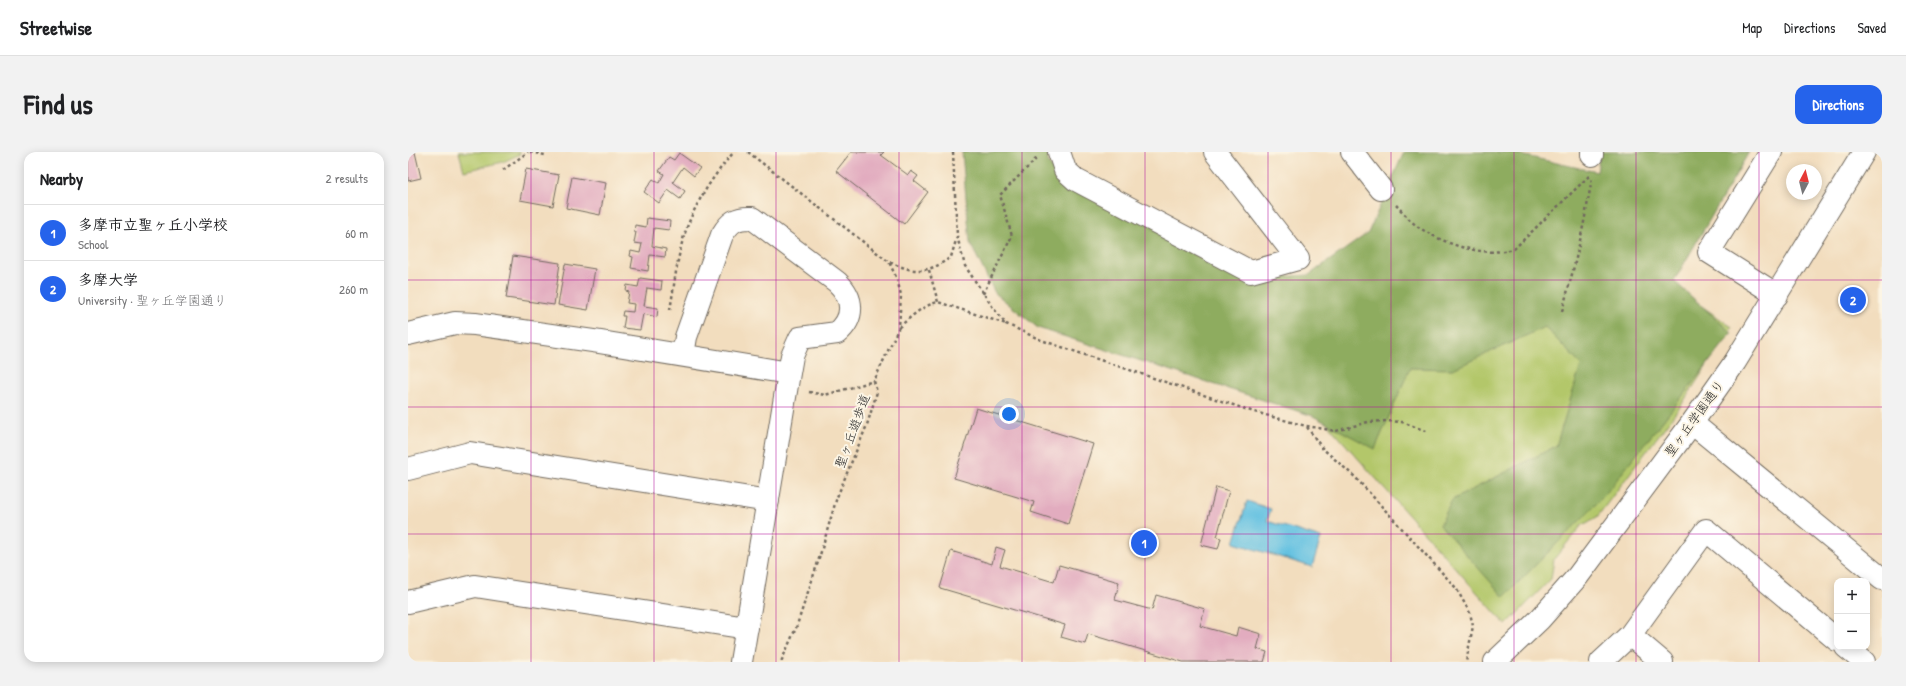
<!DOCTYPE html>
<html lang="en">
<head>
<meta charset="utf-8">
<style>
  :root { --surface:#fff; --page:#f2f2f2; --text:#202124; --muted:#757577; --line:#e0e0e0; --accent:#2563eb }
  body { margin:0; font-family:"Patrick Hand","Klee One",sans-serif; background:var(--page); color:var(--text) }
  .controls { position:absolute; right:12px; bottom:12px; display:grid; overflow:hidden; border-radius:8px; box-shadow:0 2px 10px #0003 }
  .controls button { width:36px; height:36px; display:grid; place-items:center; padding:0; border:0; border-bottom:1px solid var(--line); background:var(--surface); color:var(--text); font:20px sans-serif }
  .compass { position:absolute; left:1378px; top:12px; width:36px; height:36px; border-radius:50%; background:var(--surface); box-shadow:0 2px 10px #0003; rotate:7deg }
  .you { position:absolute; left:601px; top:262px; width:14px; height:14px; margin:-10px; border:3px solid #fff; border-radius:50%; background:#1a73e8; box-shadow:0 0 0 6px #1a73e833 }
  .badge { display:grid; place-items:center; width:26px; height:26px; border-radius:50%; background:var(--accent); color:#fff; font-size:13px; font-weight:700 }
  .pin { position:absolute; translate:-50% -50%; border:2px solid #fff; box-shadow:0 1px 4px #0006 }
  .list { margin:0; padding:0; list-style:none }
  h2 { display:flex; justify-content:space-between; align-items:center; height:52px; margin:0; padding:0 16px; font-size:17px }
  h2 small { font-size:13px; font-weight:400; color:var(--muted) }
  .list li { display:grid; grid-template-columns:26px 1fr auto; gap:12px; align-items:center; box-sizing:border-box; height:56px; padding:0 16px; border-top:1px solid var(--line) }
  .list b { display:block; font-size:15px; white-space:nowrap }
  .list p { margin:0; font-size:13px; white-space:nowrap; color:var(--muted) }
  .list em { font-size:13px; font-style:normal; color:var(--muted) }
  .map { position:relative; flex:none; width:1474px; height:510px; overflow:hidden; border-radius:12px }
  header { display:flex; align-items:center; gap:24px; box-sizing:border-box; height:56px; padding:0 20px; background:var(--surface); border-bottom:1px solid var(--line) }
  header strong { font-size:19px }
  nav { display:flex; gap:22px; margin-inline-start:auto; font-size:14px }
  .intro { display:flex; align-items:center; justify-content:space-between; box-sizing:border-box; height:96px; padding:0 24px }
  h1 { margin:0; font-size:28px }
  .button { padding:10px 18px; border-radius:12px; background:var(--accent); color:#fff; font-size:14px; font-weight:700 }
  main { display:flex; gap:24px; padding:0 24px }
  aside { flex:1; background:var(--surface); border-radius:12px; box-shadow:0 2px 10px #0003 }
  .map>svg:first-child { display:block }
</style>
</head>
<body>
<header>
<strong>Streetwise</strong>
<nav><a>Map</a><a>Directions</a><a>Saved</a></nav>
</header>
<div class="intro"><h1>Find us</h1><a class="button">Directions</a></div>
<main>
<aside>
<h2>Nearby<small>2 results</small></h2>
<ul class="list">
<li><span class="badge">1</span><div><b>多摩市立聖ヶ丘小学校</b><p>School</p></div><em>60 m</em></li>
<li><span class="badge">2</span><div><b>多摩大学</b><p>University · 聖ヶ丘学園通り</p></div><em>260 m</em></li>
</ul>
</aside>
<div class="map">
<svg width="1474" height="510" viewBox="0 0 1474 510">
  <rect width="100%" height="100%" fill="#fcf5e5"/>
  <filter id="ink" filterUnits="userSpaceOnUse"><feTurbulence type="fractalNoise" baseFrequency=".025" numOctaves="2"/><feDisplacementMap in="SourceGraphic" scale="8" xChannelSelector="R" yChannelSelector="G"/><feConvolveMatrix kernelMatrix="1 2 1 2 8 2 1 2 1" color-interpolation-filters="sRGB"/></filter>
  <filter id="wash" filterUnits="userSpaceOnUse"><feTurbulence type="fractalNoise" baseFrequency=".012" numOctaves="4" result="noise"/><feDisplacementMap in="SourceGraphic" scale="16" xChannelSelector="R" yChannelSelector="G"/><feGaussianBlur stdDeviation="0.9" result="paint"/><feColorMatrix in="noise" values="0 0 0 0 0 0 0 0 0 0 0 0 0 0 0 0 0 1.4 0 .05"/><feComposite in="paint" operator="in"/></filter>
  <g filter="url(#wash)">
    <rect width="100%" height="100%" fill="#f2ddbe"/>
    <!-- green -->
    <path fill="#b3c76b" stroke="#6f794b" d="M51,0h61v2l-17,8 -39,9z
      M1189,82l135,93 -52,80 -83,110 -16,9 -27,33 -3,20 -45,46 -184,-207z"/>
    <!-- forest -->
    <path fill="#8eac5f" stroke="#5c6c45" d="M554,0h86v10l8,12 194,105 59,-4 59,-42 36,-81h111l6,3 76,17 3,-20h149l-75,129 58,52 -129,164 -99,100 -64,-72 12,-25 104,-54 25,-81 -36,-38 -92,42 -43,-1 -35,81 -62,-33 -275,-88 -43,-35 -25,-50z"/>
    <!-- water -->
    <path fill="#63c1e1" stroke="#477686" d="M839,349l24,8 -4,12 54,17 -9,29 -78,-24z"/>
    <g id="blocks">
      <!-- building -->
      <path fill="#e2acbf" d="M0,0h7l6,26 -13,3z
        M443,0h33l-3,3 27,20 3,-4 7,5 -4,5 14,11 -24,32 -68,-53z
        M271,1l21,15 -6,8 -11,-9 -10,15 12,9 -5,8 -12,-9 -9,13 -15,-11 9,-13 6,4 5,-9 -5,-3 10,-14 5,3z
        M118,17l33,6 -6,31 -33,-6z
        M164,25l34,6 -6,32 -34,-7z
        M239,66l23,3 -1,9 -15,-2 -2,18 14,3 -1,8 -15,-2 -2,16 -17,-3 2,-11 -3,-1 1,-5 9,2 2,-9 -8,-1 2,-11h-2l1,-7 11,2z
        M105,104l47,7 -6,42 -48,-7z
        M157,112l30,5 -7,41 -30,-5z
        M232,126l22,3 -1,9 -14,-2 -3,18 14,2 -1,9 -14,-3 -3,16 -17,-2 2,-12h-3l1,-5 10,1 1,-8 -7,-1 2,-11 -3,-1 1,-6 11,2z
        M568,256l117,36 -25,80 -37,-12 3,-10 -80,-24z
        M808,335l13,4 -12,46 4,1 -3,11 -17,-4z
        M588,395l9,3 -5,16 54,16 5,-17 60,17 -4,18 37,10 4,-15 49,14 -5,17 36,10 2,-9 23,7 -4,15 10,3 -3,10h-81l-95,-28 -3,10 -24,-7 4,-12 -125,-37 11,-37 41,13z"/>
    </g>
  </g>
  <g filter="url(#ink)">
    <use href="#blocks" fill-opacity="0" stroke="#71695e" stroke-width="1"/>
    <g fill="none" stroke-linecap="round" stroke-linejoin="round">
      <defs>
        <path id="minor" d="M651,0l6,18 11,10 175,92 47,-13 -83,-107
          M944,0l29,37
          M1363,0l-62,100 68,43
          M1184,3v-3
          M0,182l47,-11 20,1 125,18 189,31 -48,289
          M275,203l3,-18 36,-102c8,-13 14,-18 30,-17l85,64c17,16 18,36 0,51l-37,5 -8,18 -3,17
          M1284,271l190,156
          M0,317l62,-16 298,48
          M0,450l67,-16 272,42
          M1222,483l32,27
          M1438,495l18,15
          M1087,510l45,-43 38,-43 114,-153 43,-61 129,-210
          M1193,510l29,-27 76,-105 131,110"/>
      </defs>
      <!-- minor casing -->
      <use href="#minor" stroke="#71695e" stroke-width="24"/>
      <!-- path -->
      <path stroke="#71695e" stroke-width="2.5" stroke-dasharray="3 3" stroke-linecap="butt" d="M122,0l15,3
        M340,0l141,110 8,17 4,16 -2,32 -25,54 3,11 -10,33 -30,72 -19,65 -22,66 -15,34
        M545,0l4,84 8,30 29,43 12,15 35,16 210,71 55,15 30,5 32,-9 19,-1 15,1 27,10
        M95,18l25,-18
        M988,53c8,8 16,19 27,25 27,16 60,27 91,19l75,-73
        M482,110c25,12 39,11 61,-5l6,-20
        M521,118l9,32
        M575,142l29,-58 -12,-41 37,-37
        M262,158c4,-22 6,-45 12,-67 9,-34 29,-65 52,-91
        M1154,159c13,-45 23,-89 30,-134
        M491,175c12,-10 24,-22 39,-25l68,22
        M401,240l16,3 49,-14
        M899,275l15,21 33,29 101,111 14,25 3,13 -7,36"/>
      <!-- minor -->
      <use href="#minor" stroke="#fff" stroke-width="22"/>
    </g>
  </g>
  <!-- grid -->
  <path fill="none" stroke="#b5179e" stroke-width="1" stroke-opacity="0.55" d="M123,0v510M246,0v510M368,0v510M491,0v510M614,0v510M737,0v510M860,0v510M983,0v510M1106,0v510M1228,0v510M1351,0v510M0,128h1474M0,255h1474M0,382h1474"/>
  <g text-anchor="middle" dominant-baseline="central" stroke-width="4" stroke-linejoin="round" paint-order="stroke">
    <!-- street labels -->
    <g font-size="13" fill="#2b2b2b" stroke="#fcf5e5">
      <text transform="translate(1286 266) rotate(-54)">聖ヶ丘学園通り</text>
      <text transform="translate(444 279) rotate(-70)">聖ヶ丘遊歩道</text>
    </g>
  </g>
</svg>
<div class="controls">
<button>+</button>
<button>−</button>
</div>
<svg class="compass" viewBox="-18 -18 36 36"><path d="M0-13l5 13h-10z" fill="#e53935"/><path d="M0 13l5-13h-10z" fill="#757577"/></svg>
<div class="you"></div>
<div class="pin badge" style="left:736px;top:391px">1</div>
<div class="pin badge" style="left:1445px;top:148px">2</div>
</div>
</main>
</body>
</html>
